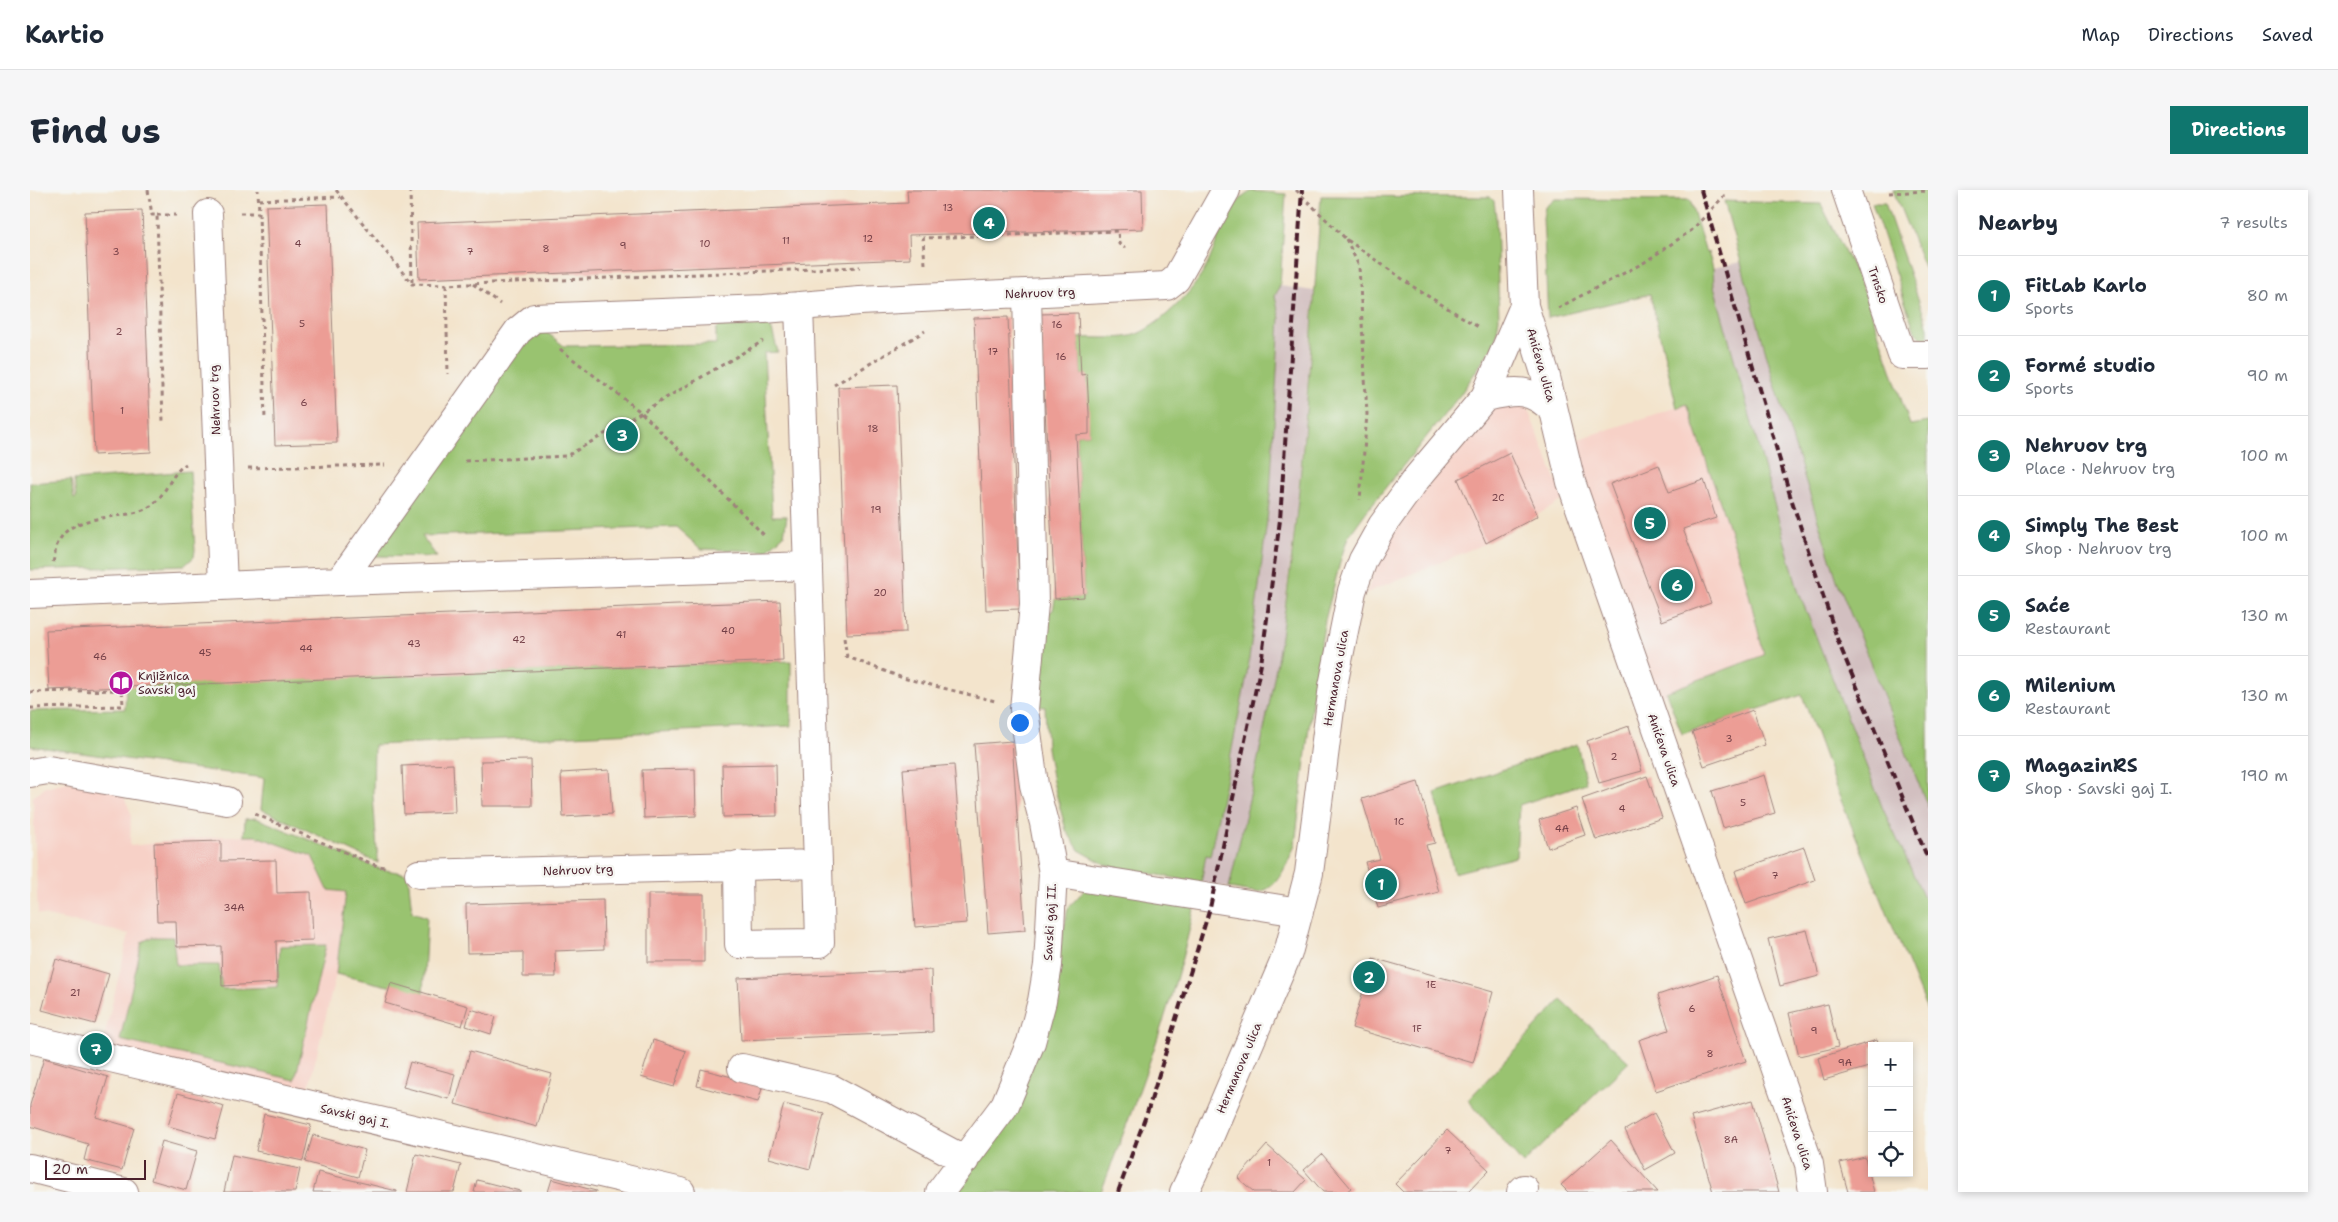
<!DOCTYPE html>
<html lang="en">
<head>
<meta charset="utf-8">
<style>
  :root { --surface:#fff; --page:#f6f6f7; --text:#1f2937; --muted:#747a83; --line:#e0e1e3; --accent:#0f766e }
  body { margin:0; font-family:"Shantell Sans",sans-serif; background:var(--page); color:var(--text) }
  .controls { position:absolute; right:15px; bottom:15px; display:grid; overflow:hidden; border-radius:0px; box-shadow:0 2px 8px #0003 }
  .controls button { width:45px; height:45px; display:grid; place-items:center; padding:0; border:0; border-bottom:1px solid var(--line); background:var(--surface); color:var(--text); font:25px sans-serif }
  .scale { position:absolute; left:15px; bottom:12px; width:101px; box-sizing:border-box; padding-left:5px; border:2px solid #4a1f2b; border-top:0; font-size:14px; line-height:18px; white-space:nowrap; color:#4a1f2b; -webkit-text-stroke:4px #f6f6f2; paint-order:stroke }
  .you { position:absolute; left:989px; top:532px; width:18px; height:18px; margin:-12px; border:4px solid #fff; border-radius:50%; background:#1a73e8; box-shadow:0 0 0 8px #1a73e833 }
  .badge { display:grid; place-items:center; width:32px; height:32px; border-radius:50%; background:var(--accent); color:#fff; font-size:16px; font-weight:700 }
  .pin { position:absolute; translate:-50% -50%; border:2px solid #fff; box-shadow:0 1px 5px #0006 }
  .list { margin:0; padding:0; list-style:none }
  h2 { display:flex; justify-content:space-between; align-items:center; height:65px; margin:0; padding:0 20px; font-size:21px }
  h2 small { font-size:16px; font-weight:400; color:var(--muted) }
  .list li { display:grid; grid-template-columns:32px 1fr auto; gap:15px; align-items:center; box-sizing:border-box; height:80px; padding:0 20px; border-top:1px solid var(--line) }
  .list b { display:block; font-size:19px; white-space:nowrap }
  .list p { margin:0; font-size:16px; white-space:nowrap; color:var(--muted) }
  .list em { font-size:16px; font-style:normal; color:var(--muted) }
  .icon { flex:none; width:28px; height:28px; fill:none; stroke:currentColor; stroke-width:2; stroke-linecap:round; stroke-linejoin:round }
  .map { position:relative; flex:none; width:1898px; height:1002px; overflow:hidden; border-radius:0px }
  header { display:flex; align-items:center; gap:30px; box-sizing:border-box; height:70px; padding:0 25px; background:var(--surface); border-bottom:1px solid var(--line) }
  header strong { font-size:24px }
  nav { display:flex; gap:28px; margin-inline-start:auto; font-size:18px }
  .intro { display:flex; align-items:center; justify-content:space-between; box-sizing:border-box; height:120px; padding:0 30px }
  h1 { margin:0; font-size:35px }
  .button { padding:12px 22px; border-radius:0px; background:var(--accent); color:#fff; font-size:18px; font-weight:700 }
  main { display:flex; gap:30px; padding:0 30px }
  aside { flex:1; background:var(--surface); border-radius:0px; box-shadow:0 2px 8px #0003 }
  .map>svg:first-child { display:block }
</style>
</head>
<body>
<header>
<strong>Kartio</strong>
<nav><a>Map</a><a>Directions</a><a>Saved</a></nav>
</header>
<div class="intro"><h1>Find us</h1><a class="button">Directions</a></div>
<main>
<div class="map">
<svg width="1898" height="1002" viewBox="0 0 1898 1002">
  <rect width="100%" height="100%" fill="#f6f6f2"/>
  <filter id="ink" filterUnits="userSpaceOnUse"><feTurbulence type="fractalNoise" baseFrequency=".02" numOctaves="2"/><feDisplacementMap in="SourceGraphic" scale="10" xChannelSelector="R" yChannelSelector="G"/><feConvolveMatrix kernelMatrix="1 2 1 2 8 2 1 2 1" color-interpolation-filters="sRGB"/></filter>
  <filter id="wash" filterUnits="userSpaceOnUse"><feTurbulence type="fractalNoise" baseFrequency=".0096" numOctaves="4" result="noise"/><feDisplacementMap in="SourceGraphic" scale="20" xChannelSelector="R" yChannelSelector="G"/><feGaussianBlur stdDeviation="1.12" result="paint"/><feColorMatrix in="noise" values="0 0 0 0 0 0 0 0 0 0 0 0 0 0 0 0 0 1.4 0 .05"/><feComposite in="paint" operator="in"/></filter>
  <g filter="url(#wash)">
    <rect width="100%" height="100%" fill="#f3e4cc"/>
    <!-- built -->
    <path fill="#f7d1c7" d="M1471,213l25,2 38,95 -78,43 -120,50 16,-41 29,-45 78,-98z
      M1657,214l56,166 21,85 -105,41 -86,-255z
      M37,592l44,7 13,8 7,16 -1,33 93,-10h33l56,20 16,33 18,3 -10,82 -29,121 -206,-45 28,-116 -91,-20 -5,-117 12,-10z"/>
    <!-- industrial -->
    <path fill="#d2bfc0" d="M1711,72l32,116 64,202 91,227v99l-45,-97 -85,-219 -84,-304 -1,-18z
      M1250,96l34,5 -10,135 -8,87 -15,122 -14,88 -38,165 -28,-5 5,-28 4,1 19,-91 17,-85 12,-86 12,-99 10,-177 -5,-22z"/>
    <!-- green -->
    <path fill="#99c370" stroke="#72714e" d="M1863,0h35v87z
      M1222,1l34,3 -6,92 -5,10 5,22 -10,177 -12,99 -12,86 -36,176 -4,-1 -5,28 -95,-18 -27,-15 -13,-20 -13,-48 -6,-34 -2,-41 -10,-1 4,-87 14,-9 2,-11 29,-2 -8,-162 13,-1 -2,-59h-6l-2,-37c16,-1 44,2 58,-4 25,-10 62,-48 72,-73 11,-25 16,-56 43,-70z
      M1291,6l169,1 4,4 2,16 3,102 -4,24 -35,52 -94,117 -18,25 -6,18 -17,65 -11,65 -19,160c-7,16 -17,46 -38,47 -9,0 -19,-3 -28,-4 19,-84 39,-167 52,-252 22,-145 30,-293 40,-440z
      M1525,9l135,1 16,53 2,-1 5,16 1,18 84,304 85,219 45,97v107l-92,-225 -34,-93 -120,39 -16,-42 98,-37 -21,-85 -56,-166 -10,4 -27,-114 -102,24 -5,-100 2,-11z
      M1694,11l97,3 42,84 47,137 18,-3v385l-91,-227 -64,-202z
      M1842,13h13l43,124v16l-13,-11z
      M689,136h50l3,4 6,22 -14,1 8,163h15l-3,19 -18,16 -65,-2 -25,-22 -254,9 15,21 -62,-1 143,-208 23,-20 23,18 152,-2v-14z
      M160,281l5,79 -1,7 -9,8 -155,5v-87l41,-3 3,19 2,-1 -2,-18z
      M761,471v65l-417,19 -1,50 5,68 -117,-54 3,-31 -234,-32v-35l95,-2 1,-23z
      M1547,554l9,39 -67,22 -3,52 -62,16 -19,-80z
      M226,628l124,51 28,5 4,38 15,5 -4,77 -87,-20 10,-82 -18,-2 -16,-34 -56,-20h-12l1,-17z
      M1058,696l107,19c-21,98 -58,193 -94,287h-152l99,-182 20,-102z
      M122,747h21l3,28h43l3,24 55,-2 3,-41 46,-1 -31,135 -175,-40 22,-98z
      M1531,810l68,62 -106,102 -55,-64z"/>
    <g id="blocks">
      <!-- building -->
      <path fill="#ec9d95" d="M877,0h235l1,39 -234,6 1,24 -491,20 -2,-56 491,-20z
        M298,14l9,239 -62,2 -9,-239z
        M112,20l9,242 -57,3 -9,-243z
        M1048,123l3,62 6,-1 2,39v21l-13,1 8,162 -29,2 -15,-285z
        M978,127l12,292 -34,1 -12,-292z
        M867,195l9,247 -59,2 -9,-247z
        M1480,263l28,63 -52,27 -28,-64z
        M1629,275l10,27 35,-12 12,38 -33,11 28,74 -49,18 -52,-137z
        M750,411l3,60 -734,29 -3,-60z
        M1723,520l12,35 -61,21 -12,-34z
        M1599,536l13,45 -43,12 -12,-42z
        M982,551l13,189 -37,3 -14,-189z
        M501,570l1,46h-50l-1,-45z
        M423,574l2,48 -51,2 -2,-48z
        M746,574l1,52 -54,1 -1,-52z
        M924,575l13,158 -52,4 -12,-158z
        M665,579l1,47 -52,2 -2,-48z
        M579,580l3,44 -49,3 -2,-44z
        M1734,585l11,38 -52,15 -11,-37z
        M1617,586l15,42 -66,22 -14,-41z
        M1388,592l17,61 -9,2 13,47 -61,16 -13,-46 15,-3 -18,-60z
        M1546,618l9,27 -37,13 -9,-28z
        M191,651v20l55,-1 1,33 34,-1 2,48 -37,1 1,42 -55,3 -1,-40 -44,1 -1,-26h-19l-3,-78z
        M1774,657l11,33 -69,24 -11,-33z
        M618,704h56v68h-56z
        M573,710l1,49 -49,2 1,26h-33v-25l-56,1 -1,-49z
        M1777,740l12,46 -39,10 -12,-47z
        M1343,768l120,34 -20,71 -121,-35z
        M26,769l53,15 -14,50 -53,-14z
        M901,780l2,62 -192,8 -3,-62z
        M1687,785l29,86 -90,30 -17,-51 30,-10 -11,-35z
        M361,793l77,23 -6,20 -77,-23z
        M1798,814l10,43 -39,9 -10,-43z
        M441,819l25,8 -5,17 -25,-8z
        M623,850l33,11 -12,36 -33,-10z
        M1847,850l2,6h-7v20l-48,14 -6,-22z
        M440,861l82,23 -15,53 -82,-23z
        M14,868l64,19 -12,40 38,11 -12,42 -38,-10 4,-16 -58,-18v-21z
        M380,872l45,12 -6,25 -46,-12z
        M671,879l62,16 -5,17 -61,-16z
        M148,903l46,13 -9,33 -47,-13z
        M1723,910l26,92h-66l-22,-75z
        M754,914l40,10 -14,55 -41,-11z
        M1624,923l21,40 -30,17 -20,-40z
        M234,924l47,11 -8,36 -47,-10z
        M1417,940l42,40 -21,22h-65l-8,-8z
        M283,945l52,15 -7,27 -53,-15z
        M1581,950l47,52h-90l-7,-7z
        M132,951l35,10 -11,39 -35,-10z
        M1237,955l39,35 -11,12h-41l-16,-14z
        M386,964l45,11 -7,27h-47z
        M1292,964l29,34 -5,4h-23l-19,-22z
        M202,965l68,14 -5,23h-71z
        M1835,967l9,35h-26l-8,-29z
        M288,982l79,19v1h-84z
        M522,989l44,12v1h-48z
        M447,990l43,11v1h-46z"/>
    </g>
  </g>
  <g filter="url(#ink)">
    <use href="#blocks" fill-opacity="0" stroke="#9e827c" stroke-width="1"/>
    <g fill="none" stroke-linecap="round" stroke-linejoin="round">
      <defs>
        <path id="minor" d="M1816,0l56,165h26
          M178,24l15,372
          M769,116l19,558
          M1494,116l21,67 26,109 238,682 4,28
          M1455,207c30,-7 46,-10 69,14
          M310,391l178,-250 16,-13 230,-9 96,-8 307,-15 9,-7 50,-89
          M0,404l310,-13 468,-15
          M0,583l18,-3 179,31
          M1023,683l246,39
          M389,684l399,-10 2,79 -81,1 -1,-79
          M0,849l651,153
          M712,878l90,21 133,71
          M0,978l94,24
          M910,1002l65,-87 26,-63 11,-41 6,-36 5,-92 -9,-50 -10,-38 -10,-76 10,-105 -7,-311
          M1154,1002l18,-38 86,-201 21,-80 24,-187 19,-95 11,-31 19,-34 34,-47 69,-82 39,-91 -5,-116
          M1491,1002l3,-3"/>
      </defs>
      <!-- minor casing -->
      <use href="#minor" stroke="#9e827c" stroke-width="30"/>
      <!-- path -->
      <path stroke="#9e827c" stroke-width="3" stroke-dasharray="4 4" stroke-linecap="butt" d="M118,0l4,25h5l6,207
        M306,0l76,94 34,1 414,-18
        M380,0l2,93
        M1266,0l50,49 72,51 62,38
        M1859,3l39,-2
        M229,10l81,-3
        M210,23h19l-1,-23
        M229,23l6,207
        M127,25h19
        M1316,49l13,27 8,148 -7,86
        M895,74l-2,-26 195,-7 1,13 6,4
        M443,94l27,20
        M416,95l2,89
        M1528,118l87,-46 47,-32 33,-35
        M530,159l82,64 122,122
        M804,195l91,-54
        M435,271l102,-5 196,-115
        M218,278l137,-3
        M23,372c2,-6 2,-14 5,-19 14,-33 68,-21 91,-36 18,-11 21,-34 37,-43
        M814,448l3,19
        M815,466l58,22 92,23
        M0,502l92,-2
        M0,518l93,-2 -1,-19
        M225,624l120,51 13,3"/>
      <!-- minor -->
      <use href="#minor" stroke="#fff" stroke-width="28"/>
      <!-- rail -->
      <path stroke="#4a1f2b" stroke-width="4" stroke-dasharray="8 4" stroke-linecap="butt" d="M1671,0l89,305 48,146 90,218
        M1088,1002l30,-82 62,-202 51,-244 19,-144 22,-330"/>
    </g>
  </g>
  <!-- icons -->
  <defs>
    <symbol id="library-disc" viewBox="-11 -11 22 22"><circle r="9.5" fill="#b5179e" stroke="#f6f6f2"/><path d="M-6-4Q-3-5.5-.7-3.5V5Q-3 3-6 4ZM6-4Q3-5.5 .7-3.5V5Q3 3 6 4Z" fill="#fff"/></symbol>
  </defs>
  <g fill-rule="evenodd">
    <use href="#library-disc" x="77" y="479" width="28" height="28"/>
  </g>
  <g text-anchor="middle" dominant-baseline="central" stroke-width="5" stroke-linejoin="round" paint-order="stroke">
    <!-- number labels -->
    <g font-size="10" fill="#723e46">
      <text x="918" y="17">13</text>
      <text x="838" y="48">12</text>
      <text x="756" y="50">11</text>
      <text x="268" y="53">4</text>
      <text x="675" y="53">10</text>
      <text x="593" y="55">9</text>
      <text x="516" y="58">8</text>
      <text x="86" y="61">3</text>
      <text x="440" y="61">7</text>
      <text x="272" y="133">5</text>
      <text x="1027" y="134">16</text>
      <text x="89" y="141">2</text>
      <text x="963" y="161">17</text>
      <text x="1031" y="166">16</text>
      <text x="274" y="212">6</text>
      <text x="92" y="220">1</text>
      <text x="843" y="238">18</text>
      <text x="1468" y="307">2C</text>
      <text x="846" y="319">19</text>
      <text x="850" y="402">20</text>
      <text x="698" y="440">40</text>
      <text x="591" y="444">41</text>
      <text x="489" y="449">42</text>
      <text x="384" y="453">43</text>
      <text x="276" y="458">44</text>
      <text x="175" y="462">45</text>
      <text x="70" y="466">46</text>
      <text x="1699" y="548">3</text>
      <text x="1584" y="566">2</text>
      <text x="1713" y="612">5</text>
      <text x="1592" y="618">4</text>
      <text x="1369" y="631">1C</text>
      <text x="1532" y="638">4A</text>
      <text x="1745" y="685">7</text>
      <text x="204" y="717">34A</text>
      <text x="1401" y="794">1E</text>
      <text x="45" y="802">21</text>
      <text x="1662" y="818">6</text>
      <text x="1387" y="838">1F</text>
      <text x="1784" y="840">9</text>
      <text x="1680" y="863">8</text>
      <text x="1815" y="872">9A</text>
      <text x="1701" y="949">8A</text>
      <text x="1418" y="960">7</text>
      <text x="1239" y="972">1</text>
    </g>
    <!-- street labels -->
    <g font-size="12" fill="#4a1f2b" stroke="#f6f6f2">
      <text transform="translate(1848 95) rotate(71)">Trnsko</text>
      <text transform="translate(1010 103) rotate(-2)">Nehruov trg</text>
      <text transform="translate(1511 175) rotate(74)">Anićeva ulica</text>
      <text transform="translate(185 210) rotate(-92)">Nehruov trg</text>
      <text transform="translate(1306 488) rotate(-80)">Hermanova ulica</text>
      <text transform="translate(1634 560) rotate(71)">Anićeva ulica</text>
      <text transform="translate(548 680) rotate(-2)">Nehruov trg</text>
      <text transform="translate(1020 732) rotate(-87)">Savski gaj II.</text>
      <text transform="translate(1209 878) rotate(-67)">Hermanova ulica</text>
      <text transform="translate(325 926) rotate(13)">Savski gaj I.</text>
      <text transform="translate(1767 943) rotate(72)">Anićeva ulica</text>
    </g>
    <!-- poi labels -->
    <g font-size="12" fill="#4a1f2b" stroke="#f6f6f2" text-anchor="start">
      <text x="108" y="486">Knjižnica<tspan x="108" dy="14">Savski gaj</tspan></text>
    </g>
  </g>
</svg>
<div class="controls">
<button>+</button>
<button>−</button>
<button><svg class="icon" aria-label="locate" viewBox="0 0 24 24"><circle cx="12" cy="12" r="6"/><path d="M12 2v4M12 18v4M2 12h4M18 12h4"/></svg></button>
</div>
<div class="scale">20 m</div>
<div class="you"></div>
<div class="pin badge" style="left:1351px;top:694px">1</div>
<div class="pin badge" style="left:1339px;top:787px">2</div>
<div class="pin badge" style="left:592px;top:245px">3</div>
<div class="pin badge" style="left:959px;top:33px">4</div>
<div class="pin badge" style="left:1620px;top:333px">5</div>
<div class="pin badge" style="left:1647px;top:395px">6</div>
<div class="pin badge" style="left:66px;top:859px">7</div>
</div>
<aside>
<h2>Nearby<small>7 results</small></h2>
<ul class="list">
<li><span class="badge">1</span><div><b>FitLab Karlo</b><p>Sports</p></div><em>80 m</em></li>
<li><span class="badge">2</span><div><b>Formé studio</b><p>Sports</p></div><em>90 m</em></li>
<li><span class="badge">3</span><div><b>Nehruov trg</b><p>Place · Nehruov trg</p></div><em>100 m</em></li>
<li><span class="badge">4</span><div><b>Simply The Best</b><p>Shop · Nehruov trg</p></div><em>100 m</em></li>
<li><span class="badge">5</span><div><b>Saće</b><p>Restaurant</p></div><em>130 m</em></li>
<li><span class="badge">6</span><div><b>Milenium</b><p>Restaurant</p></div><em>130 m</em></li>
<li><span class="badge">7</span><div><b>MagazinRS</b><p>Shop · Savski gaj I.</p></div><em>190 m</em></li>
</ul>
</aside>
</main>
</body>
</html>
